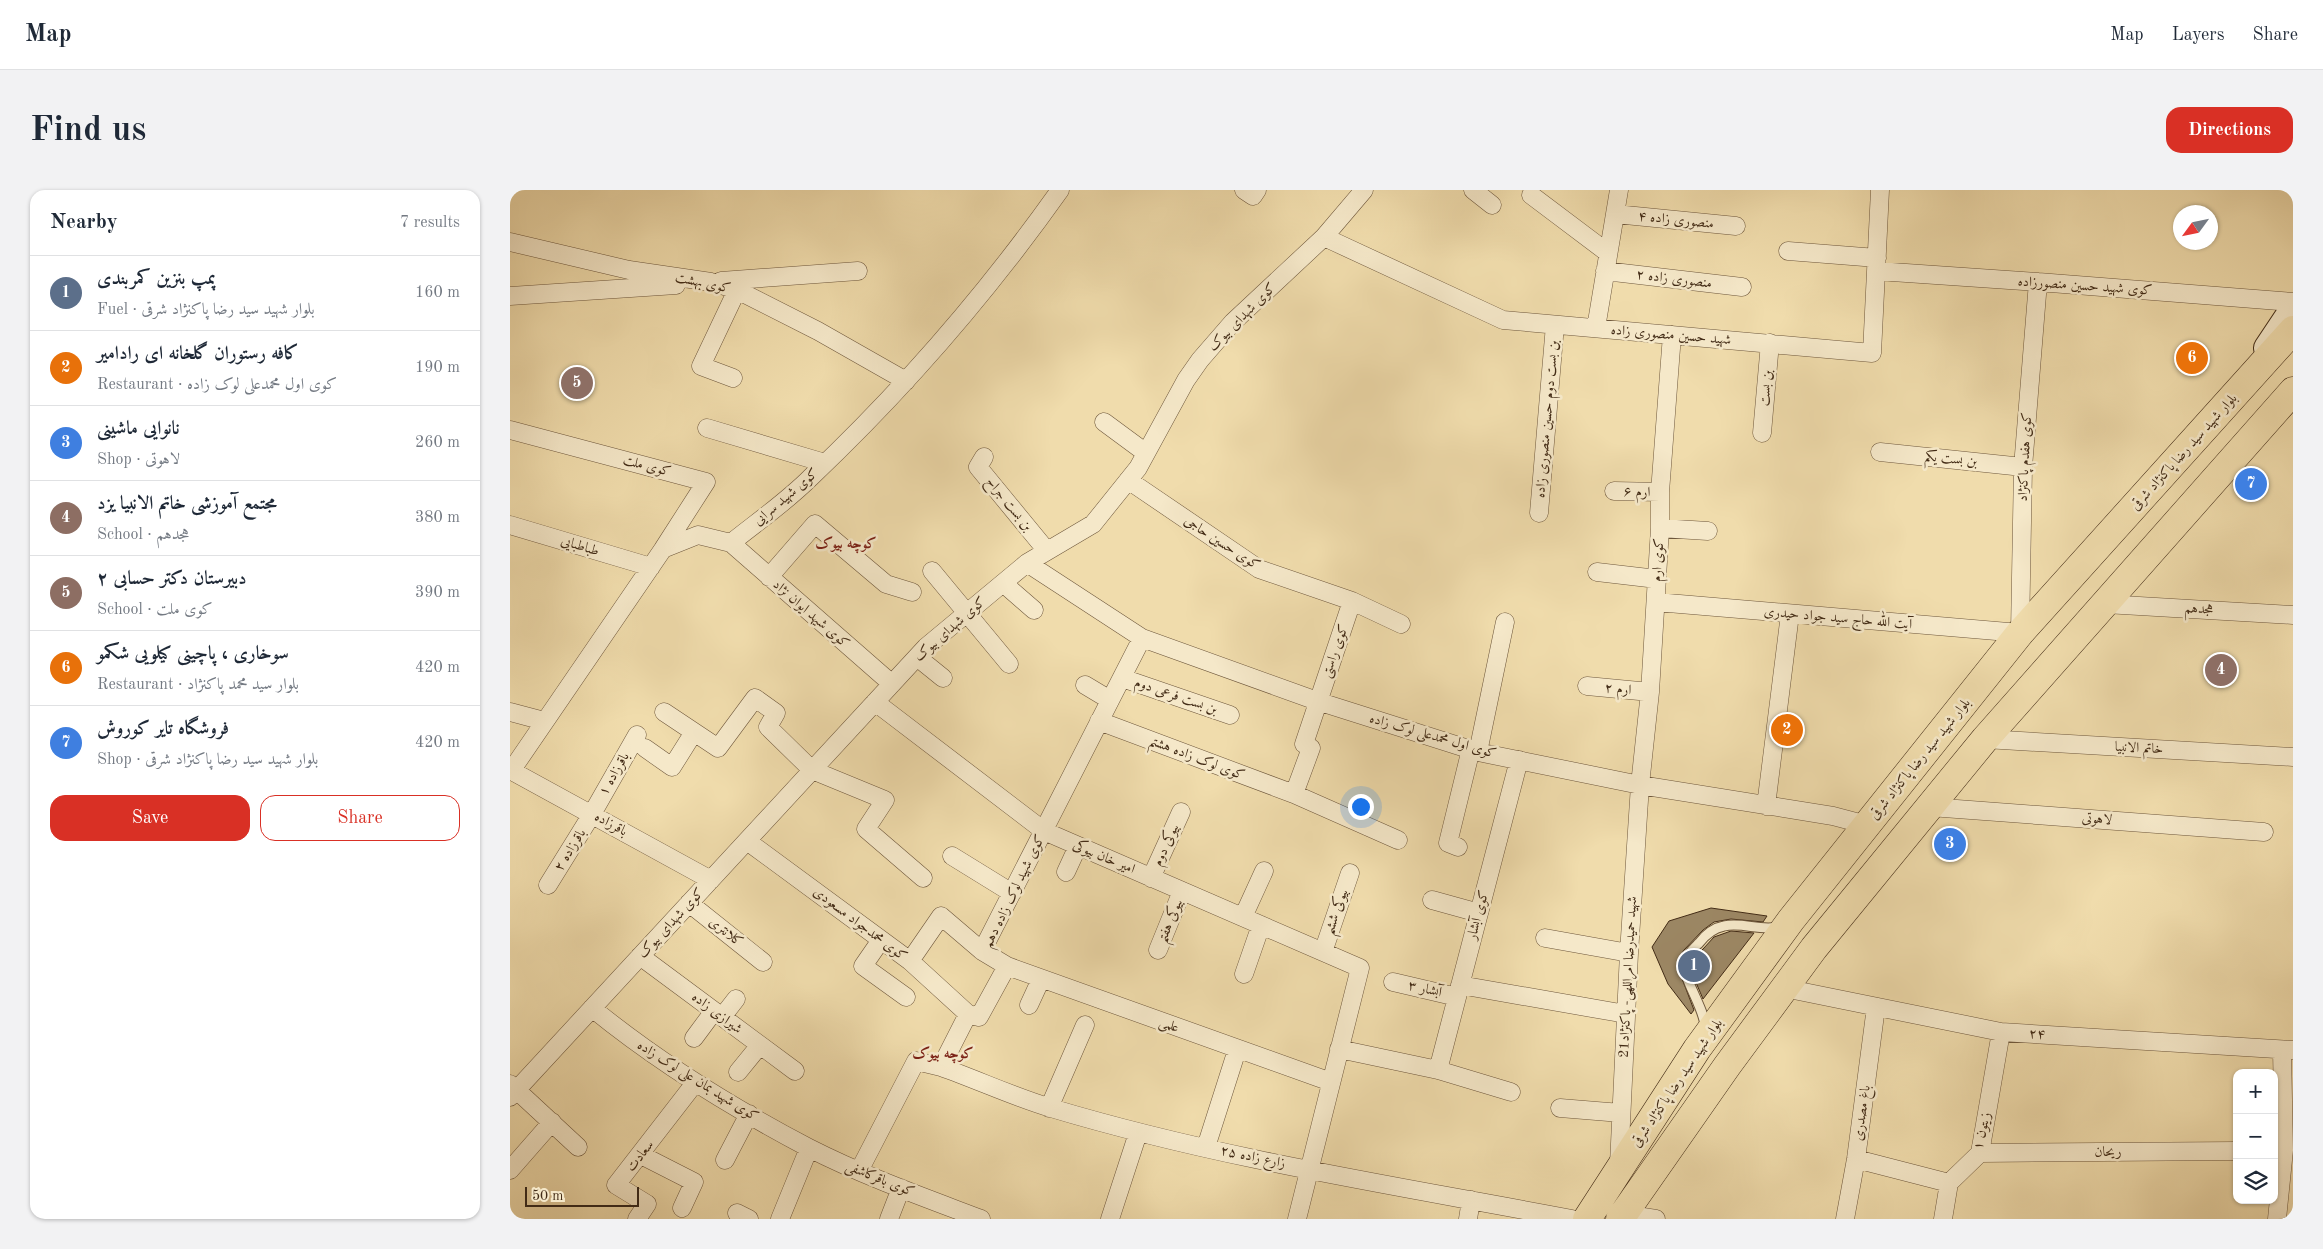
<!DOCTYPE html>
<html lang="en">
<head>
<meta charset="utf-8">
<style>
  :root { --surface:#fff; --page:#f2f2f3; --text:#1f2937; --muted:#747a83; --line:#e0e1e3; --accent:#d93025 }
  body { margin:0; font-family:"Old Standard TT",Amiri,serif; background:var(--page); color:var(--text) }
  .controls { position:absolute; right:15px; bottom:15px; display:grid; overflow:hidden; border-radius:10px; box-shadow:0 1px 4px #0004 }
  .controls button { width:45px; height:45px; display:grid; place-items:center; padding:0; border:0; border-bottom:1px solid var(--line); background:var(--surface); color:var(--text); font:25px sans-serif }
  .compass { position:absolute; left:1663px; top:15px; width:45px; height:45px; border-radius:50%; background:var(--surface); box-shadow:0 1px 4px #0004; rotate:237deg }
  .scale { position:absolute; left:15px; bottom:12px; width:114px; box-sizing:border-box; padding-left:5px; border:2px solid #422b16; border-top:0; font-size:14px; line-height:18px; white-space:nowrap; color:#422b16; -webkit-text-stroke:4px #f5e8c9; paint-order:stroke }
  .you { position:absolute; left:850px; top:616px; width:18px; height:18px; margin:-12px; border:4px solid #fff; border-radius:50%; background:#1a73e8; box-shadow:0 0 0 8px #1a73e833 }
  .badge { display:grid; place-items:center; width:32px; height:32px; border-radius:50%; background:var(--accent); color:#fff; font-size:16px; font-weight:700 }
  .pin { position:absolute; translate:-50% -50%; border:2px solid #fff; box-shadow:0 1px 5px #0006 }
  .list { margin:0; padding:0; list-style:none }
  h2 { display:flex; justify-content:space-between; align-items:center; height:65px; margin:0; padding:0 20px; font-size:21px }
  h2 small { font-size:16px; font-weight:400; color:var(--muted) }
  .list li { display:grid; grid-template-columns:32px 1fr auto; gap:15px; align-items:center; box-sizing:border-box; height:75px; padding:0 20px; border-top:1px solid var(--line) }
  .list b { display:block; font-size:19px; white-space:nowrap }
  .list p { margin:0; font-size:16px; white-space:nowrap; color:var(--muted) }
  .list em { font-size:16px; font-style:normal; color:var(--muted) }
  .actions { display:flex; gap:10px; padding:15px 20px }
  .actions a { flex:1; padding:11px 0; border:1px solid var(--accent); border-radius:15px; text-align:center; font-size:18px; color:var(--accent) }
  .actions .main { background:var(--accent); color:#fff }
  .icon { flex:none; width:28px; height:28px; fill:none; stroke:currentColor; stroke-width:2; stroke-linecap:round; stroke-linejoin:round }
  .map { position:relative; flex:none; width:1783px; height:1029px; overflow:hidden; border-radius:15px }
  header { display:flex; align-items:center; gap:30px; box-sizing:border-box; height:70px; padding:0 25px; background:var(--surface); border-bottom:1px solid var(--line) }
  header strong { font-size:24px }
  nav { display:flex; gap:28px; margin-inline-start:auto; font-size:18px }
  .intro { display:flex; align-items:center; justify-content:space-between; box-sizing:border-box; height:120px; padding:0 30px }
  h1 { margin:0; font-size:35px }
  .button { padding:12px 22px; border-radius:15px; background:var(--accent); color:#fff; font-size:18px; font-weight:700 }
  main { display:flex; gap:30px; padding:0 30px }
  aside { flex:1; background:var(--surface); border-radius:15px; box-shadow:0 1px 4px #0004 }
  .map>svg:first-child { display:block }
</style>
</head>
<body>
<header>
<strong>Map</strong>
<nav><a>Map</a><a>Layers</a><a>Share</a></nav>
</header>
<div class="intro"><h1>Find us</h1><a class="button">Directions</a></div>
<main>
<aside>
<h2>Nearby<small>7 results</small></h2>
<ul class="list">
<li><span class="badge" style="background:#5c6f8a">1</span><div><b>پمپ بنزین کمربندی</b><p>Fuel · بلوار شهید سید رضا پاکنژاد شرقی</p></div><em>160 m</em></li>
<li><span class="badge" style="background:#e8710a">2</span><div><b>کافه رستوران گلخانه ای رادامیر</b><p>Restaurant · کوی اول محمدعلی لوک زاده</p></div><em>190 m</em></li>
<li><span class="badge" style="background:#3f7fe0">3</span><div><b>نانوایی ماشینی</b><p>Shop · لاهوتی</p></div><em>260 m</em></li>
<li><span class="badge" style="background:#8d6e63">4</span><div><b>مجتمع آموزشی خاتم الانبیا یزد</b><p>School · هجدهم</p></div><em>380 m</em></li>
<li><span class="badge" style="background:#8d6e63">5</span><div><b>دبیرستان دکتر حسابی ۲</b><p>School · کوی ملت</p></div><em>390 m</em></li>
<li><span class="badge" style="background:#e8710a">6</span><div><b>سوخاری ، پاچینی کیلویی شکمو</b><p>Restaurant · بلوار سید محمد پاکنژاد</p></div><em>420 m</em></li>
<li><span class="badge" style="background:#3f7fe0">7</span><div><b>فروشگاه تایر کوروش</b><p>Shop · بلوار شهید سید رضا پاکنژاد شرقی</p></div><em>420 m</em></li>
</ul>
<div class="actions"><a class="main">Save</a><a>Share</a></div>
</aside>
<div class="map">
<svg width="1783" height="1029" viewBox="0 0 1783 1029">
  <rect width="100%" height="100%" fill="#f0dcac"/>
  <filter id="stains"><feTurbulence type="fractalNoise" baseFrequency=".004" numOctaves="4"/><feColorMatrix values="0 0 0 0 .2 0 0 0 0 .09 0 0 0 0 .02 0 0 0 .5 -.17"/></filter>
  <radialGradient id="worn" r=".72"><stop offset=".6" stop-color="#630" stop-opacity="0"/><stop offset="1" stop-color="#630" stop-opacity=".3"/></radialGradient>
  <!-- building -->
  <path fill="#9c8764" stroke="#422b16" d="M1201,718l56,8 -4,6 -32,-3 -17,3 -11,8 -19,20 -5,9 -1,9 16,42 -3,4 -23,-30 -16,-37 17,-26z
    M1221,741l23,2 -51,66 -11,-26v-12l22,-24z"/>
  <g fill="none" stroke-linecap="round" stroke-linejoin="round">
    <defs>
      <path id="service" d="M1195,837c0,-19 -25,-52 -20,-66 2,-7 9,-13 14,-18 7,-9 14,-15 25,-17 18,-4 36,5 54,1"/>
      <path id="minor" d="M734,0l9,6 4,-6
        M963,0l19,15
        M1021,5l77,58
        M1105,24l121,12
        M814,47l179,83 369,33 8,-163
        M0,52l119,28 82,12 26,8 81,41 88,50
        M1278,61l89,7
        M1095,81l137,16
        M1367,81l161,11 255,20
        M211,91l137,-10
        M0,106l166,-11
        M1086,138l23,-138
        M223,188l-32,-12 36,-76
        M594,232l42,31
        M197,238l118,35
        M0,240l196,52 -43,67
        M1252,243l8,-90
        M1370,262l143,15
        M474,267l-6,10 69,84
        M618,290l131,89 93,32 49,23
        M1104,301l46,1
        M1029,323l16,-188
        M0,335l141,42
        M1150,338l48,3
        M221,353l161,141
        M517,373l115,75 175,63 161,51 162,33 193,31 34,9
        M422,381l77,93
        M1087,382l60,7
        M259,387l46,-53 71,60 26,8
        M493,393l31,27
        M842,411l-48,143 7,4 -17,46 104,46
        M1146,412l364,31 3,-166 15,-185
        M1595,414l188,11
        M407,467l26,21
        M612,488l108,37
        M575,495l25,15
        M1077,496l63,6
        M365,512l169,129 316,137 -63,251
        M0,522l34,9
        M154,522l54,36 37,-50 21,15 -8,14 44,43 73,30 -19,29 57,49
        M589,531l195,73
        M1475,549l308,18
        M135,558l27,19 22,-35
        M968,562l27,-130
        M0,580l201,110
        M1,581l152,-222 35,-14 33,8c26,-21 55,-41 79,-65 92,-87 177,-185 250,-288
        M1256,616l24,-192
        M1420,617l334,25
        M237,651l163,120 58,53
        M948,657l-10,-4 23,-94
        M442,666l60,37
        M556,682l12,-26
        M641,688l30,-66
        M38,695l44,-71 45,-79
        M922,710l47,13
        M179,713l74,59
        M733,727l21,-46
        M1035,748l84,15
        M371,750l-18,26 43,31
        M648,760l24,-59
        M813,762l27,-79
        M130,766l155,115
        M400,771l31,-45 41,35
        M497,776l324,116
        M734,784l17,-49
        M883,792l64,15
        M950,795l166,29
        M1274,798l217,44 292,18
        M519,815l12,-26
        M82,818c66,54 141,100 217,140 55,28 114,49 172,71
        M212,827l14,-18
        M184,848l20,-27
        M829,859l99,21 73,22
        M431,877c37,13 73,30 110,41 170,51 347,78 521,111
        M928,880l81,-310
        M228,882l22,-27
        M0,894l68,63
        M0,907l416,-450 101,-84 66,-39 45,-56 48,-88 14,-20 33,-38 91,-85 40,-47
        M539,918l36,-83
        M1050,918l61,5
        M696,957l31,-97
        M1470,963l257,-2
        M131,965l53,27 -12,26
        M1346,969l93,24
        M215,970l24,-46
        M1109,975l10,-212 11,-168 10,-93 10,-164v-36l12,-157
        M0,980l42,-48
        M349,981l57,-110 25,6 27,-53 11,3 28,-51 -25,-15 160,-313
        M227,1023l12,6
        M1113,1024l33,5
        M127,1029l10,-15 -31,-19 79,-102
        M270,1029l29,-71
        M379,1029l12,-31
        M600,1029l28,-86
        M958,1029l3,-19
        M1335,1029l11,-60 20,-152
        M1433,1029l6,-36 31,-30 21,-121
        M1767,1029l7,-69 -2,-100"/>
      <path id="secondary" d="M1757,158l26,-39"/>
      <path id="primary" d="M1077,1029l110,-170 94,-129 229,-287 273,-303
        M1110,1029l107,-153 87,-118 171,-209 308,-348"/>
    </defs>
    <!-- service casing -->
    <use href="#service" stroke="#6e573c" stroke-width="11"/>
    <!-- minor casing -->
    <use href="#minor" stroke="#6e573c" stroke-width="19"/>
    <!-- secondary casing -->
    <use href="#secondary" stroke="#422b16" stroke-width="28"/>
    <!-- primary casing -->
    <use href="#primary" stroke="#422b16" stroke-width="29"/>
    <!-- service -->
    <use href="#service" stroke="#f5e8c9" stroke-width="9"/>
    <!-- minor -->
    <use href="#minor" stroke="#f5e8c9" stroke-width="18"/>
    <!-- secondary -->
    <use href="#secondary" stroke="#f5e8c9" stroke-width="26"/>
    <!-- primary -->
    <use href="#primary" stroke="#f0dcac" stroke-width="28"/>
  </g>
  <g text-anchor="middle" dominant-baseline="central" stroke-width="5" stroke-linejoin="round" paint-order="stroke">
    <!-- street labels -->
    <g font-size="14" fill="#422b16" stroke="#f5e8c9">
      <text transform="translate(1166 30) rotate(6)">منصوری زاده ۴</text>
      <text transform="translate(1164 89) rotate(7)">منصوری زاده ۲</text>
      <text transform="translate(193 93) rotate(12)">کوی بهشت</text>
      <text transform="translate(1575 96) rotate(4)">کوی شهید حسین منصورزاده</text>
      <text transform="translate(732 127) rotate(-45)">کوی شهدای بیوک</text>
      <text transform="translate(1161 145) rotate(5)">شهید حسین منصوری زاده</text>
      <text transform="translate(1256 198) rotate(-85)">بن بست</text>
      <text transform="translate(1037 229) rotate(-85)">بن بست دوم حسین منصوری زاده</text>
      <text transform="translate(1674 262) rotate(-48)">بلوار شهید سید رضا پاکنژاد شرقی</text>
      <text transform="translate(1515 267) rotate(-87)">کوی هفدم پاکنژاد</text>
      <text transform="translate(1441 269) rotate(6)">بن بست یکم</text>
      <text transform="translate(137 276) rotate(15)">کوی ملت</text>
      <text transform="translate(1127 302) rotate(2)">ارم ۶</text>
      <text transform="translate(276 307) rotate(-40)">کوی شهید سرایی</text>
      <text transform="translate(499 314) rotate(51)">بن بست جراح</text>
      <text transform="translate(712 353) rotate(33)">کوی حسین حاجی</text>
      <text transform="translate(70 356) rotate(17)">طباطبایی</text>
      <text transform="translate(1148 370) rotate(-86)">کوی ارم</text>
      <text transform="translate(1689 419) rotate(3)">هجدهم</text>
      <text transform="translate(301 424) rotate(41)">کوی شیهد ایوان نژاد</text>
      <text transform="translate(1328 428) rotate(5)">آیت الله حاج سید جواد حیدری</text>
      <text transform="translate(440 439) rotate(-41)">کوی شهدای بیوک</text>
      <text transform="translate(825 461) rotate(-70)">کوی راستی</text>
      <text transform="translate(1108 499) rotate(5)">ارم ۲</text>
      <text transform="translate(666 506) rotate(19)">بن بست فرعی دوم</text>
      <text transform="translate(923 546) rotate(16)">کوی اول محمدعلی لوک زاده</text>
      <text transform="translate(1629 558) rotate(3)">خاتم الانبیا</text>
      <text transform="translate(687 568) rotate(21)">کوی لوک زاده هشتم</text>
      <text transform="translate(1410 569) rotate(-51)">بلوار شهید سید رضا پاکنژاد شرقی</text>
      <text transform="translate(104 584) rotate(-60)">باقرزاده ۱</text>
      <text transform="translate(1587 629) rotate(4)">لاهوتی</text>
      <text transform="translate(101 634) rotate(29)">باقرزاده</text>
      <text transform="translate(656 655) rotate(-66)">بیوکی دوم</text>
      <text transform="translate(60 660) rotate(-58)">باقرزاده ۲</text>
      <text transform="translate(594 667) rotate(23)">امیر خان بیوکی</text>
      <text transform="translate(504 701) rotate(-64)">کوی شهید لوک زاده دهم</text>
      <text transform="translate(826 722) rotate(-71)">بیوکی ششم</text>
      <text transform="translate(968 725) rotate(-75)">کوی آبشار</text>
      <text transform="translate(660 731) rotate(-68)">بیوکی هفتم</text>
      <text transform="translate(161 733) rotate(-47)">کوی شهدای بیوک</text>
      <text transform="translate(350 734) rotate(37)">کوی محمدجواد مسعودی</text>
      <text transform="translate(216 742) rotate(38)">کلانتری</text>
      <text transform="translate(1118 787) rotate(-87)">شهید حمیدرضا امراللهی- پاکنژاد21</text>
      <text transform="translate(915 799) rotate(13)">آبشار ۳</text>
      <text transform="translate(207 823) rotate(37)">شیرازی زاده</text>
      <text transform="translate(659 835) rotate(20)">علمی</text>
      <text transform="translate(1527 844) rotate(4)">۲۴</text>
      <text transform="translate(188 891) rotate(32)">کوی شهید بمان علی لوک زاده</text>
      <text transform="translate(1167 893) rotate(-56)">بلوار شهید سید رضا پاکنژاد شرقی</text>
      <text transform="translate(1352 923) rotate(-82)">باغ مصدری</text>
      <text transform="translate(1472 941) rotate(-77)">زیتون ۱</text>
      <text transform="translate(1598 962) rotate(-1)">ریحان</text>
      <text transform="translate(130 966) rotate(-52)">سعادت</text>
      <text transform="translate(743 967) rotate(12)">زارع زاده ۲۵</text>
      <text transform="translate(370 989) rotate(22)">کوی باقرکاشفی</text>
    </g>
    <!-- neighbourhood labels -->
    <g font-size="15" font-weight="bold" fill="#7a1f14" stroke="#f5e8c9">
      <text x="336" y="354">کوچه بیوک</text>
      <text x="433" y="864">کوچه بیوک</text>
    </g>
  </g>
  <rect width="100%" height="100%" filter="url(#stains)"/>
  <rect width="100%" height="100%" fill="url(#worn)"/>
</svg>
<div class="controls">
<button>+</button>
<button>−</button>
<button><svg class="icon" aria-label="layers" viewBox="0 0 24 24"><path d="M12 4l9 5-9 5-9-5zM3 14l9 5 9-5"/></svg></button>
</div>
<svg class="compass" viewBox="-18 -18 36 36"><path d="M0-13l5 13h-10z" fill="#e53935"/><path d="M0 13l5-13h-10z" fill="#747a83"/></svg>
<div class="scale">50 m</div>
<div class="you"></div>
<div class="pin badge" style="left:1184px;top:776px;background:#5c6f8a">1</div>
<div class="pin badge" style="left:1277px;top:540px;background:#e8710a">2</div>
<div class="pin badge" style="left:1440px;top:654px;background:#3f7fe0">3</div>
<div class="pin badge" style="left:1711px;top:480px;background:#8d6e63">4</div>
<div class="pin badge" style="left:67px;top:193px;background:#8d6e63">5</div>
<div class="pin badge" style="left:1682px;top:168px;background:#e8710a">6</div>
<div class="pin badge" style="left:1741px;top:294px;background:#3f7fe0">7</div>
</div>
</main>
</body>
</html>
